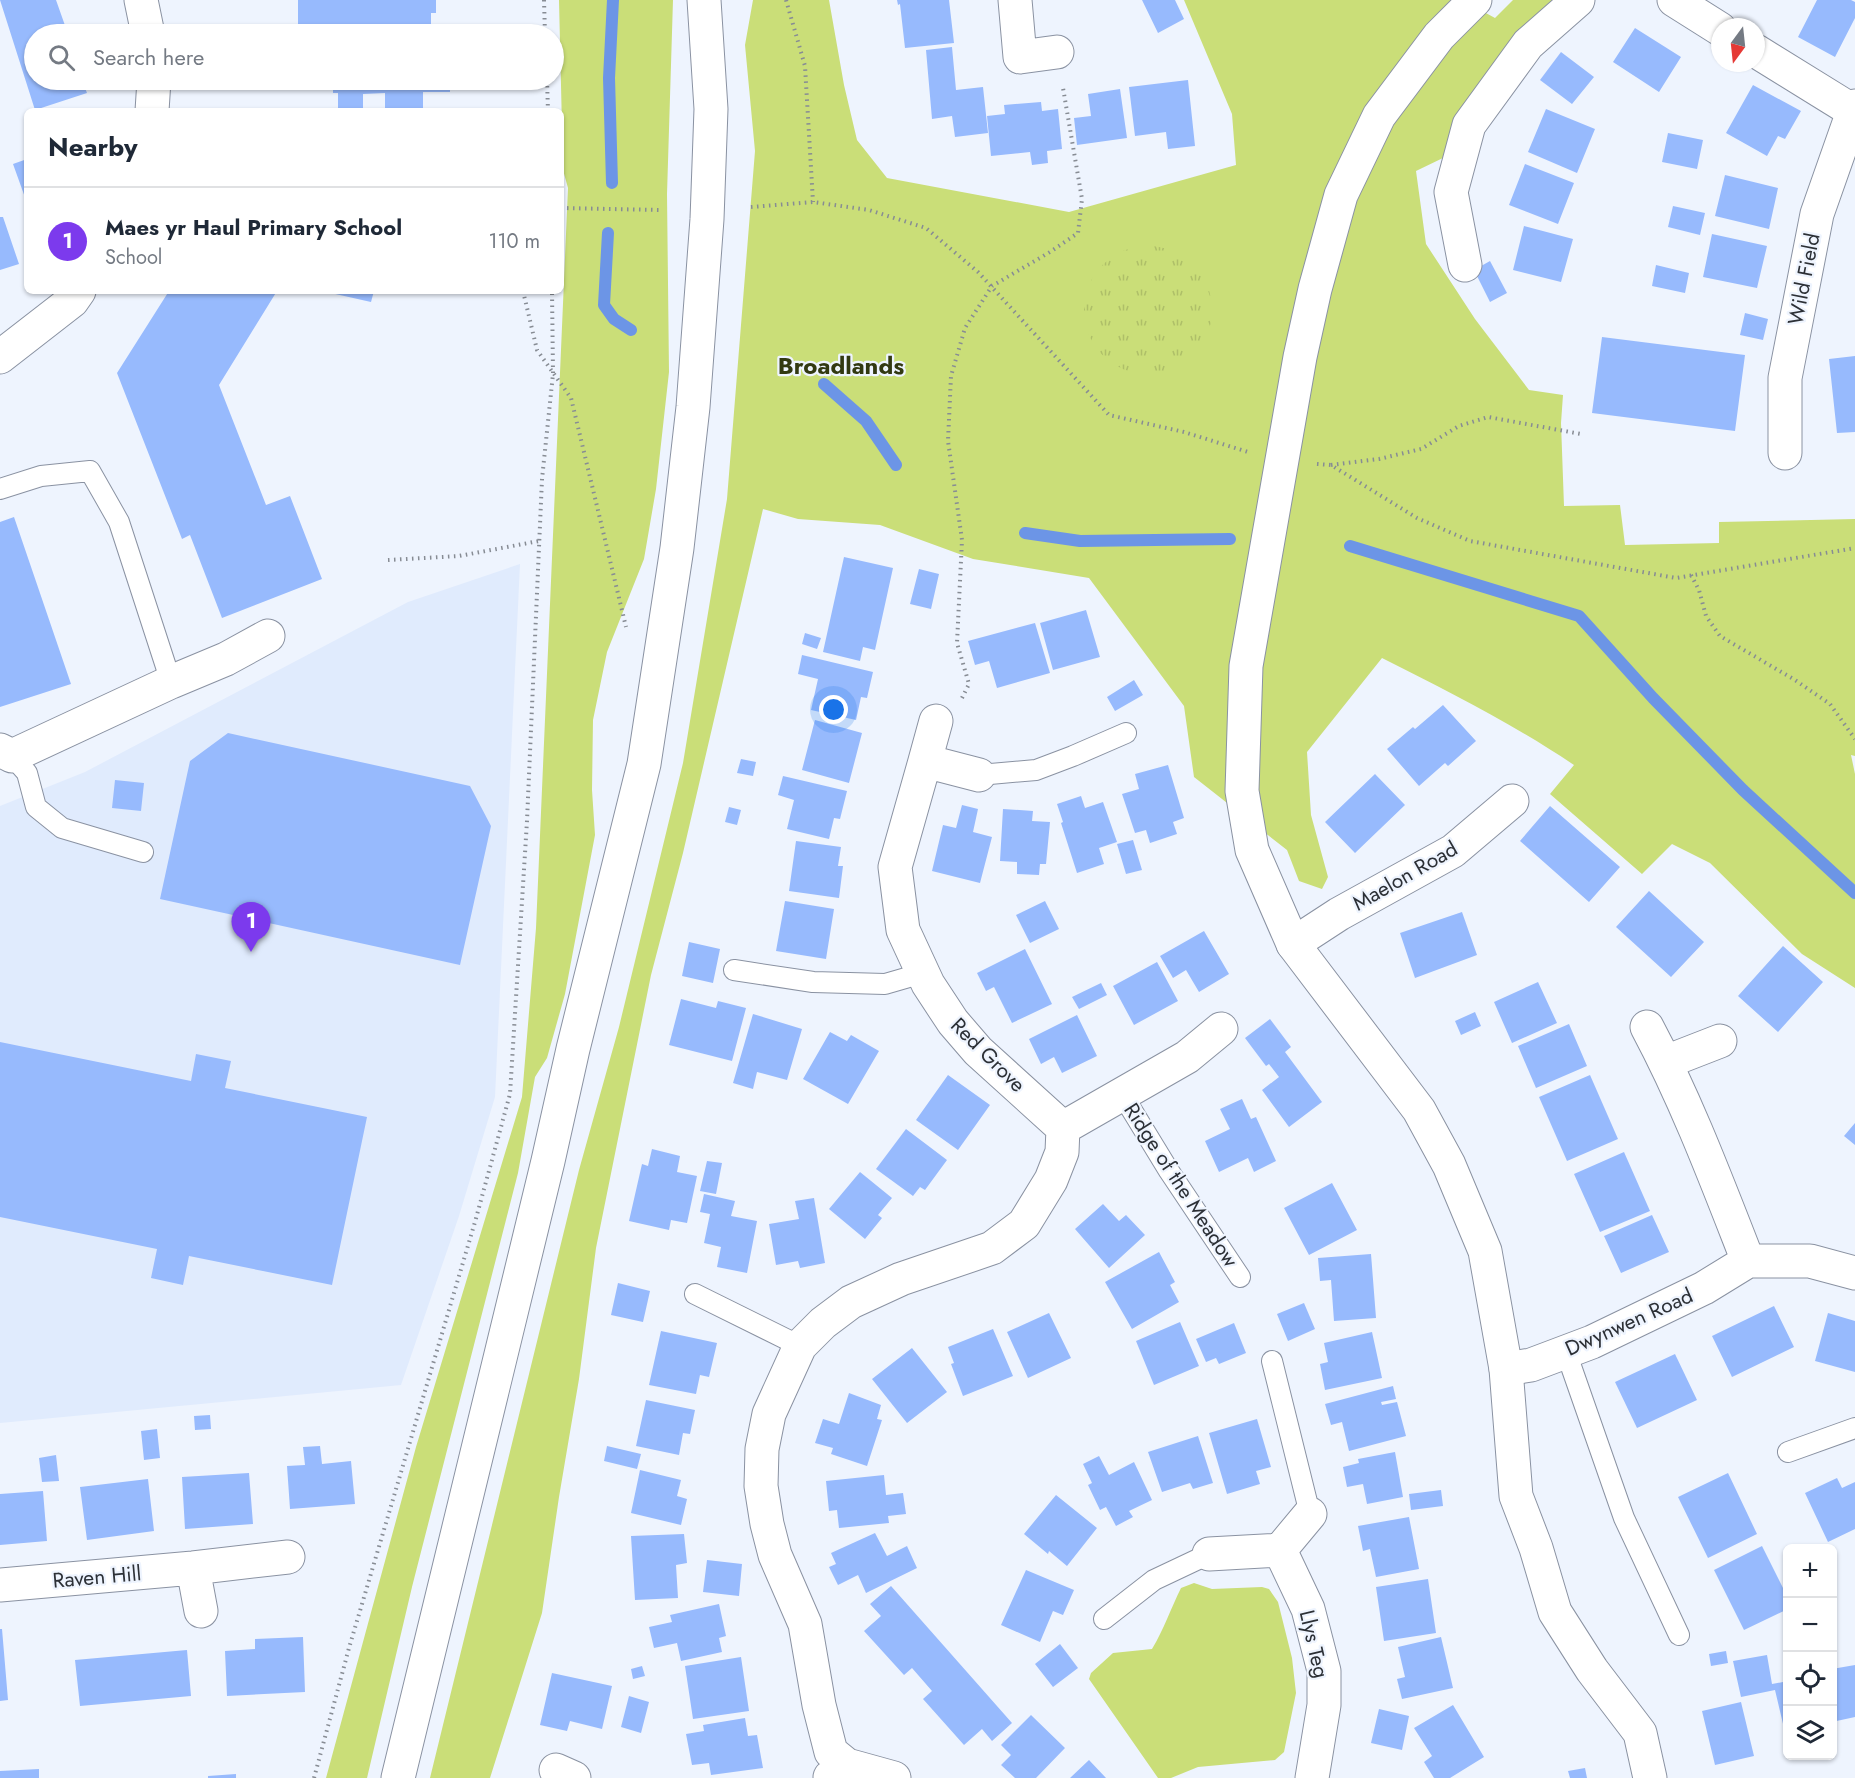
<!DOCTYPE html>
<html lang="en">
<head>
<meta charset="utf-8">
<style>
  :root { --surface:#fff; --page:#f2f2f3; --text:#1f2937; --muted:#747a83; --line:#e0e1e3; --accent:#7c3aed }
  body { margin:0; font-family:Jost,sans-serif; background:var(--page); color:var(--text) }
  .controls { position:absolute; right:18px; bottom:18px; display:grid; overflow:hidden; border-radius:9px; box-shadow:0 2px 4px #0004 }
  .controls button { width:54px; height:54px; display:grid; place-items:center; padding:0; border:0; border-bottom:2px solid var(--line); background:var(--surface); color:var(--text); font:30px sans-serif }
  .compass { position:absolute; left:1711px; top:18px; width:54px; height:54px; border-radius:50%; background:var(--surface); box-shadow:0 2px 4px #0004; rotate:195deg }
  .you { position:absolute; left:834px; top:710px; width:21px; height:21px; margin:-15px; border:4px solid #fff; border-radius:50%; background:#1a73e8; box-shadow:0 0 0 9px #1a73e833 }
  .badge { display:grid; place-items:center; width:39px; height:39px; border-radius:50%; background:var(--accent); color:#fff; font-size:20px; font-weight:700 }
  .pin { position:absolute; translate:-50% -50px; filter:drop-shadow(0 2px 3px #0008) }
  .pin::after { content:''; position:absolute; top:32px; width:21px; height:18px; background:inherit; clip-path:polygon(0 0,100% 0,50% 100%) }
  .list { margin:0; padding:0; list-style:none }
  h2 { display:flex; justify-content:space-between; align-items:center; height:78px; margin:0; padding:0 24px; font-size:26px }
  h2 small { font-size:20px; font-weight:400; color:var(--muted) }
  .list li { display:grid; grid-template-columns:39px 1fr auto; gap:18px; align-items:center; box-sizing:border-box; height:108px; padding:0 24px; border-top:2px solid var(--line) }
  .list b { display:block; font-size:22px; white-space:nowrap }
  .list p { margin:0; font-size:20px; white-space:nowrap; color:var(--muted) }
  .list em { font-size:20px; font-style:normal; color:var(--muted) }
  .icon { flex:none; width:33px; height:33px; fill:none; stroke:currentColor; stroke-width:2; stroke-linecap:round; stroke-linejoin:round }
  .map { position:relative; flex:none; width:1855px; height:1778px; overflow:hidden }
  .search { position:absolute; background:var(--surface); box-shadow:0 2px 4px #0004; left:24px; top:24px; width:540px; height:66px; display:flex; align-items:center; gap:15px; box-sizing:border-box; padding:0 21px; border-radius:33px; color:var(--muted); font-size:22px }
  .panel { position:absolute; background:var(--surface); box-shadow:0 2px 4px #0004; left:24px; top:108px; width:540px; height:186px; border-radius:9px }
  .map>svg:first-child { display:block }
</style>
</head>
<body>
<div class="map">
<svg width="1855" height="1778" viewBox="0 0 1855 1778">
  <defs>
    <pattern id="park-tufts" width="24" height="20" patternUnits="userSpaceOnUse" patternTransform="scale(1.5)"><rect width="24" height="20" fill="#cade78"/><path d="M3 7l-1-3M5 7V3M7 7l1-3M15 17l-1-3M17 17v-4M19 17l1-3" fill="none" stroke="#aebf68"/></pattern>
  </defs>
  <rect width="100%" height="100%" fill="#eef4fe"/>
  <!-- built -->
  <path fill="#e0ebfd" d="M520,564l-25,533 -36,119 -58,169 -401,38v-617l85,-34 323,-170z"/>
  <!-- green -->
  <path fill="#cade78" d="M559,0h114l-6,194 2,178 -13,117 -12,70 -37,93 -14,68 -1,70 3,45 -30,159 -18,64 -12,19 -17,96 -106,414 -45,191h-41l90,-331 106,-350 14,-169 32,-740 -5,-18z
    M753,0h76l15,85 13,55 30,38 182,34 167,-47 -4,-51 -48,-114h278l33,18 18,-18h48l-116,157 -29,14 10,73 49,75 54,71 34,5 -2,28 3,83 56,-1 5,40 94,-2v-21l136,-3v237l-4,-1 4,19v214l-53,-34 -92,-91 -38,-19 -30,30 -92,-80 24,-29c-61,-41 -126,-74 -192,-107l-75,94 4,63 17,62 -6,12 -23,-8 -12,-31 -93,-73 -10,-71 -95,-128 -116,-19 -93,-34 -82,-6 -35,-10 -80,344 -32,122 -55,273 -17,131 -20,118 -17,116 -52,165h-60l149,-608 40,-143 64,-264 44,-264 28,-348 -10,-106z
    M1194,1583l18,6 50,-2 7,2 9,13 14,56 4,35 -12,59 -9,8 -77,7 -27,11h-13l-69,-99 2,-6 22,-20 39,-4c12,-20 19,-41 29,-61z"/>
  <!-- park -->
  <path fill="url(#park-tufts)" d="M1084 310a64 64 0 1 1 128 0a64 64 0 1 1-128 0Z"/>
  <g fill="none" stroke-linecap="round" stroke-linejoin="round">
    <!-- stream -->
    <path stroke="#6c95e6" stroke-width="12" d="M612,183l-3,-105 4,-78
      M608,233l-4,72 10,14 17,11
      M824,384l42,37 30,44
      M1025,533l55,8 150,-2
      M1350,546l229,70 74,82 90,92 112,103"/>
  </g>
  <!-- building -->
  <path fill="#97bafd" d="M0,0h56l12,34h-34v46h48l5,13 -52,17z
    M298,0h138v13h-5v21h-133z
    M897,0h52l5,43 -49,5 -5,-44 -2,1z
    M1142,0h33l9,19 -26,14z
    M1817,0h34l4,2v16l-20,39 -37,-20z
    M1635,28l46,29 -22,35 -46,-30z
    M952,47l4,43 27,-3 5,46 -33,4 -3,-21 -20,3 -6,-69z
    M1561,52l33,25 -22,27 -32,-24z
    M333,80h117v12h-27v19h-38v-18l-22,1v16h-25v-17h-5z
    M1188,80l7,66 -27,3 -2,-17 -31,4 -6,-49z
    M1753,85l48,26 -16,28 -7,-3 -11,20 -41,-23z
    M1120,89l7,49 -50,7 -3,-27 17,-2 -3,-22z
    M1041,102l1,9 16,-2 4,40 -15,2 1,12 -16,2 -2,-13 -39,4 -4,-40 18,-2 -1,-9z
    M1546,109l49,20 -18,44 -49,-21z
    M1668,133l35,7 -6,29 -35,-7z
    M27,159v44l-14,-39z
    M1525,164l49,19 -16,41 -49,-19z
    M1725,175l53,13 -9,41 -54,-13z
    M1673,206l32,7 -5,22 -32,-8z
    M0,217h3l16,47 -19,6z
    M1524,226l49,13 -12,43 -48,-12z
    M1712,234l55,12 -10,42 -54,-11z
    M1490,261l17,32 -17,9 -16,-32z
    M1656,265l33,8 -4,20 -33,-7z
    M169,291h108l-58,94 47,120 24,-9 32,83 -100,39 -32,-83 -8,4 -65,-166z
    M322,291h52l-3,11z
    M1745,313l23,6 -5,21 -23,-5z
    M1602,337l143,18 -10,76 -143,-18z
    M1855,356v76l-18,1 -8,-74z
    M14,517l57,167 -71,23v-185z
    M844,557l49,11 -18,82 -12,-3 -3,14 -37,-9z
    M919,569l20,5 -8,35 -21,-5z
    M1086,610l14,47 -47,13 -13,-47z
    M1035,623l15,50 -53,15 -8,-27 -14,4 -7,-24z
    M805,633l16,5 -4,11 -15,-5z
    M802,655l71,17 -6,26 -6,-1 -5,23 -45,-10 7,-31 -20,-5z
    M1134,680l9,15 -28,16 -8,-14z
    M1443,705l33,36 -28,25 -3,-3 -26,23 -32,-37 26,-22 2,2z
    M815,720l47,13 -13,50 -47,-13z
    M228,733l242,53 21,40 -31,139 -300,-66 30,-138z
    M741,759l15,3 -3,14 -16,-3z
    M1168,765l16,53 -11,4 4,12 -27,9 -4,-13 -11,3 -13,-39 17,-5 -4,-15z
    M1375,774l30,31 -50,48 -30,-31z
    M783,776l64,15 -7,28 -6,-1 -5,21 -42,-10 7,-29 -16,-5z
    M115,780l29,3 -3,28 -29,-3z
    M1081,796l4,12 18,-6 14,40 -18,6 5,16 -27,9 -16,-50 2,-1 -6,-18z
    M962,805l16,4 -5,23 19,5 -12,46 -48,-12 11,-46 13,3z
    M1550,806l70,61 -31,35 -69,-61z
    M729,807l12,3 -4,15 -12,-3z
    M1003,809l30,2 -1,10 18,1 -4,42h-6l-1,11 -22,-1v-12l-17,-1z
    M1133,840l9,30 -16,4 -9,-30z
    M796,841l45,6 -3,19h5l-4,32 -50,-7z
    M1649,891l55,51 -33,35 -55,-50z
    M785,901l49,8 -8,50 -50,-8z
    M1045,901l14,28 -29,14 -14,-28z
    M1462,912l15,43 -62,23 -15,-45z
    M1204,931l25,43 -30,18 -13,-22 -13,8 -13,-22z
    M689,942l31,7 -7,34 -31,-7z
    M1783,946l40,36 -45,50 -40,-36z
    M1025,949l27,55 -40,19 -18,-36 -8,4 -9,-18z
    M1157,962l21,39 -44,24 -21,-39z
    M1538,982l19,41 -45,20 -18,-41z
    M1101,983l6,12 -28,14 -7,-12z
    M681,999l35,9 2,-7 28,7 -14,53 -63,-16z
    M1475,1012l6,14 -20,9 -6,-14z
    M753,1014l49,15 -15,51 -30,-8 -4,17 -20,-6z
    M1077,1015l20,41 -35,17 -8,-16 -13,7 -12,-25z
    M1270,1019l21,28 -6,5 37,50 -33,25 -27,-37 17,-13 -10,-13 -3,2 -21,-28z
    M1569,1024l18,42 -51,22 -18,-42z
    M830,1032l17,9 4,-6 28,16 -31,53 -45,-25z
    M0,1042l191,39 5,-27 35,7 -6,27 142,29 -35,168 -143,-29 -6,29 -32,-7 6,-29 -157,-32z
    M948,1075l42,30 -32,45 -42,-30z
    M1590,1075l28,64 -51,22 -28,-64z
    M1242,1099l9,20 5,-2 20,44 -22,11 -6,-14 -29,14 -14,-31 25,-12 -10,-20z
    M1855,1123v22l-11,-9z
    M906,1129l41,31 -22,30 -5,-3 -7,9 -37,-27z
    M652,1149l28,7 -3,16 20,4 -10,47 -16,-3 -2,10 -40,-9 13,-57 6,2z
    M1624,1152l26,59 -50,21 -26,-58z
    M707,1161l15,2 -6,31 -16,-3z
    M860,1172l32,26 -14,17 4,3 -17,21 -36,-30z
    M1332,1183l25,47 -48,25 -25,-47z
    M704,1194l31,7 -4,15 26,5 -10,52 -30,-6 4,-20 -17,-4 6,-29 -10,-2z
    M814,1198l11,65 -25,5 -2,-7 -22,4 -7,-41 30,-5 -4,-18z
    M1103,1204l16,17 7,-6 19,20 -36,33 -34,-39z
    M1652,1215l17,37 -48,21 -17,-37z
    M1159,1252l16,30 -5,3 9,17 -47,27 -27,-47z
    M1371,1254l5,64 -42,3 -3,-41 -11,1 -2,-23z
    M618,1283l32,8 -7,31 -32,-7z
    M1304,1303l11,26 -27,12 -11,-27z
    M1774,1306l20,41 -62,30 -20,-41z
    M1049,1313l22,45 -43,20 -21,-46z
    M1828,1313l27,8v51l-40,-11z
    M1180,1322l19,44 -45,19 -18,-44z
    M1234,1323l12,30 -27,11 -3,-6 -10,4 -10,-23z
    M993,1329l20,47 -50,20 -12,-32 3,-1 -6,-16z
    M661,1331l56,12 -8,34 -9,-2 -4,19 -47,-9z
    M1372,1332l10,46 -57,12 -5,-26 8,-2 -4,-19z
    M912,1348l35,44 -40,31 -35,-44z
    M1675,1354l22,46 -60,28 -22,-46z
    M1393,1386l3,13 -15,3 1,3 15,-3 9,34 -57,15 -7,-29 -11,3 -6,-21z
    M849,1393l32,12 -4,14 5,1 -15,46 -36,-12 2,-6 -18,-5 8,-24 16,5z
    M646,1400l49,10 -5,24 -7,-1 -4,22 -43,-9z
    M210,1415l1,14 -16,1 -1,-14z
    M1257,1419l14,48 -15,4 4,13 -33,10 -18,-61z
    M157,1429l3,29 -16,2 -3,-29z
    M1198,1436l15,47 -20,6 -3,-6 -28,9 -14,-40z
    M320,1446l2,18 29,-3 4,43 -65,5 -3,-43 18,-1 -2,-18z
    M607,1446l34,8 -4,15 -33,-8z
    M1395,1452l8,45 -36,7 -4,-20 -16,3 -4,-20 16,-4 -1,-4z
    M56,1455l3,26 -17,1 -3,-24z
    M1099,1456l10,19 25,-13 18,38 -23,11 4,6 -17,9 -10,-19 -6,3 -12,-25 4,-2 -9,-19z
    M640,1470l41,10 -4,16 10,3 -6,26 -50,-12z
    M249,1473l4,51 -68,5 -3,-52z
    M1728,1473l29,61 -49,24 -30,-61z
    M884,1475l2,20 17,-2 3,21 -18,2 1,7 -50,5 -2,-18 -8,1 -3,-30z
    M1837,1478l5,10 13,-6v47l-27,13 -23,-49z
    M148,1479l6,52 -67,9 -7,-53z
    M1441,1490l2,16 -32,4 -2,-16z
    M43,1491l4,50 -47,4v-51z
    M1056,1495l41,33 -30,38 -18,-15 -1,3 -24,-20z
    M1409,1517l10,52 -43,8 -6,-28 -7,2 -5,-25z
    M875,1533l12,23 20,-10 10,22 -51,25 -8,-18 -20,10 -9,-18 7,-3 -5,-11z
    M684,1534l3,29 -11,2 2,33 -43,2 -4,-64z
    M1762,1546l26,52v11l-44,21 -30,-60z
    M707,1560l35,4 -3,32 -36,-4z
    M1026,1570l48,20 -11,25 -10,-4 -13,31 -39,-17z
    M1428,1579l8,54 -52,8 -8,-54z
    M891,1586l121,137 -20,18 -10,-12 -18,16 -41,-46 9,-8 -20,-23 -8,7 -40,-44 17,-15 -11,-12z
    M719,1604l7,32 -7,2 3,14 -41,9 -4,-18 -23,5 -5,-21 23,-5 -2,-7z
    M0,1629h2l6,71 -8,1z
    M303,1637l2,55 -78,4 -2,-45 30,-2v-10z
    M1441,1637l12,51 -51,11 -5,-20 8,-2 -7,-30z
    M1060,1644l18,24 -25,19 -18,-23z
    M187,1650l4,46 -111,10 -5,-46z
    M1726,1651l2,12 -17,3 -2,-12z
    M1767,1655l5,29 16,-3v64l-13,-55 -34,7 -8,-36z
    M741,1657l8,54 -56,8 -8,-53z
    M1855,1665v52l-23,5v-53z
    M642,1666l3,10 -12,3 -2,-10z
    M552,1673l60,13 -10,43 -32,-8 -3,10 -27,-6z
    M629,1696l20,6 -8,31 -20,-6z
    M1741,1702l13,54 -39,9 -13,-54z
    M1453,1705l31,52 -34,21h-16l-10,-16 8,-6 -18,-28z
    M1379,1709l30,7 -7,34 -31,-7z
    M1031,1715l34,33 -29,30h-21l-14,-13 10,-10 -10,-10z
    M745,1718l3,18 9,-1 6,33 -52,7 -2,-12 -17,2 -6,-31 18,-3 -1,-6z
    M1089,1760l17,18h-36z
    M1585,1768l2,10h-17l-2,-7z
    M39,1769v9h-39v-7z
    M236,1774v4h-28v-2z"/>
  <g fill="none" stroke-linecap="round" stroke-linejoin="round">
    <defs>
      <path id="lane" d="M0,489l41,-13 49,-5 29,51 52,160
        M12,756l15,17 9,34 26,21 81,24
        M979,775l57,-5 37,-14 53,-23
        M734,970l79,12 72,2 38,-11
        M1122,1094l47,77 71,106
        M695,1294l105,52
        M1566,1352l58,166 55,117
        M1272,1361l38,153
        M1788,1452l67,-24
        M1104,1619l50,-39 55,-26"/>
      <path id="street" d="M1015,0l5,57 37,-5
        M1674,0l46,29
        M1756,51l97,60
        M1465,265l-14,-73 18,-67 59,-81 50,-44
        M1785,453v-75l32,-164 38,-108
        M0,750l12,6 159,-74 55,-23 42,-23
        M925,761l11,-40
        M979,775l-54,-14 -30,106 8,63 25,54 25,38 25,29 85,77
        M1293,944l46,-30 114,-63 59,-50
        M1647,1027c40,75 70,155 101,234h62l45,12
        M1666,1062l54,-21
        M1506,1369l25,-4 61,-23 112,-54 44,-27
        M1280,1550l30,-36
        M1209,1554l71,-4 28,59 16,62v34l-12,73
        M193,1568l8,43
        M0,1585l193,-17 95,-11
        M847,1765l-16,-13 -12,-47 -14,-81 -30,-69 -8,-31 -6,-38 1,-37 7,-35 31,-68 23,-23 28,-21 50,-23 91,-31 32,-24 27,-44 11,-28 1,-24 124,-71 34,-28
        M556,1770l18,8
        M830,1777l17,-12 47,13"/>
      <path id="secondary" d="M141,0l7,34
        M1475,0l-36,36 -60,80 -38,79 -26,94 -15,68 -54,309 -4,125 10,59 41,94 126,166 30,55 36,86 21,118 10,127 20,52 19,64 37,58 48,63 10,45
        M152,111l2,-31
        M0,357l72,-56 7,-10
        M398,1778l150,-617 25,-112 71,-285 33,-216 16,-141 14,-188 4,-110 -7,-109"/>
    </defs>
    <!-- lane casing -->
    <use href="#lane" stroke="#8a92a2" stroke-width="22"/>
    <!-- street casing -->
    <use href="#street" stroke="#8a92a2" stroke-width="35"/>
    <!-- secondary casing -->
    <use href="#secondary" stroke="#8a92a2" stroke-width="35"/>
    <!-- path -->
    <path stroke="#878c94" stroke-width="4" stroke-dasharray="1.5 4.5" stroke-linecap="butt" d="M544,0l1,34
      M786,0l19,66 8,136
      M547,80l1,31
      M751,207l62,-5 56,8 57,18 52,44 131,143 75,17 64,20
      M561,208l98,2
      M523,291l14,59 34,48 55,229
      M1317,464l14,1 86,53 53,23 206,37 179,-30
      M1331,465l48,-6 42,-10 38,-23 29,-9 93,17
      M388,560l71,-4 80,-15
      M1691,575l8,15 7,26 14,20 75,44 35,24 25,35
      M962,698l7,-14 -12,-41 5,-103 -14,-99 3,-65 14,-48 27,-42 58,-34 28,-19 4,-34 -19,-111
      M314,1778l35,-130 126,-426 35,-128 17,-273 15,-342 11,-105 -1,-83"/>
    <!-- lane -->
    <use href="#lane" stroke="#fff" stroke-width="20"/>
    <!-- street -->
    <use href="#street" stroke="#fff" stroke-width="33"/>
    <!-- secondary -->
    <use href="#secondary" stroke="#fff" stroke-width="33"/>
  </g>
  <g text-anchor="middle" dominant-baseline="central" stroke-width="4.5" stroke-linejoin="round" paint-order="stroke">
    <!-- street labels -->
    <g font-size="21" fill="#2c3036" stroke="#eef4fe">
      <text transform="translate(1804 279) rotate(-79)">Wild Field</text>
      <text transform="translate(1405 876) rotate(-30)">Maelon Road</text>
      <text transform="translate(988 1055) rotate(45)">Red Grove</text>
      <text transform="translate(1181 1185) rotate(57)">Ridge of the Meadow</text>
      <text transform="translate(1629 1322) rotate(-24)">Dwynwen Road</text>
      <text transform="translate(97 1577) rotate(-5)">Raven Hill</text>
      <text transform="translate(1314 1644) rotate(77)">Llys Teg</text>
    </g>
    <!-- quarter labels -->
    <g font-size="24" font-weight="bold" fill="#323911" stroke="#eef4fe">
      <text x="841" y="365">Broadlands</text>
    </g>
  </g>
</svg>
<div class="controls">
<button>+</button>
<button>−</button>
<button><svg class="icon" aria-label="locate" viewBox="0 0 24 24"><circle cx="12" cy="12" r="6"/><path d="M12 2v4M12 18v4M2 12h4M18 12h4"/></svg></button>
<button><svg class="icon" aria-label="layers" viewBox="0 0 24 24"><path d="M12 4l9 5-9 5-9-5zM3 14l9 5 9-5"/></svg></button>
</div>
<svg class="compass" viewBox="-18 -18 36 36"><path d="M0-13l5 13h-10z" fill="#e53935"/><path d="M0 13l5-13h-10z" fill="#747a83"/></svg>
<div class="you"></div>
<div class="pin badge" style="left:251px;top:952px">1</div>
<div class="search"><svg class="icon" aria-label="search" viewBox="0 0 24 24"><circle cx="10" cy="10" r="6"/><path d="M15 15l6 6"/></svg>Search here</div>
<section class="panel">
<h2>Nearby<small></small></h2>
<ul class="list">
<li><span class="badge">1</span><div><b>Maes yr Haul Primary School</b><p>School</p></div><em>110 m</em></li>
</ul>
</section>
</div>
</body>
</html>
